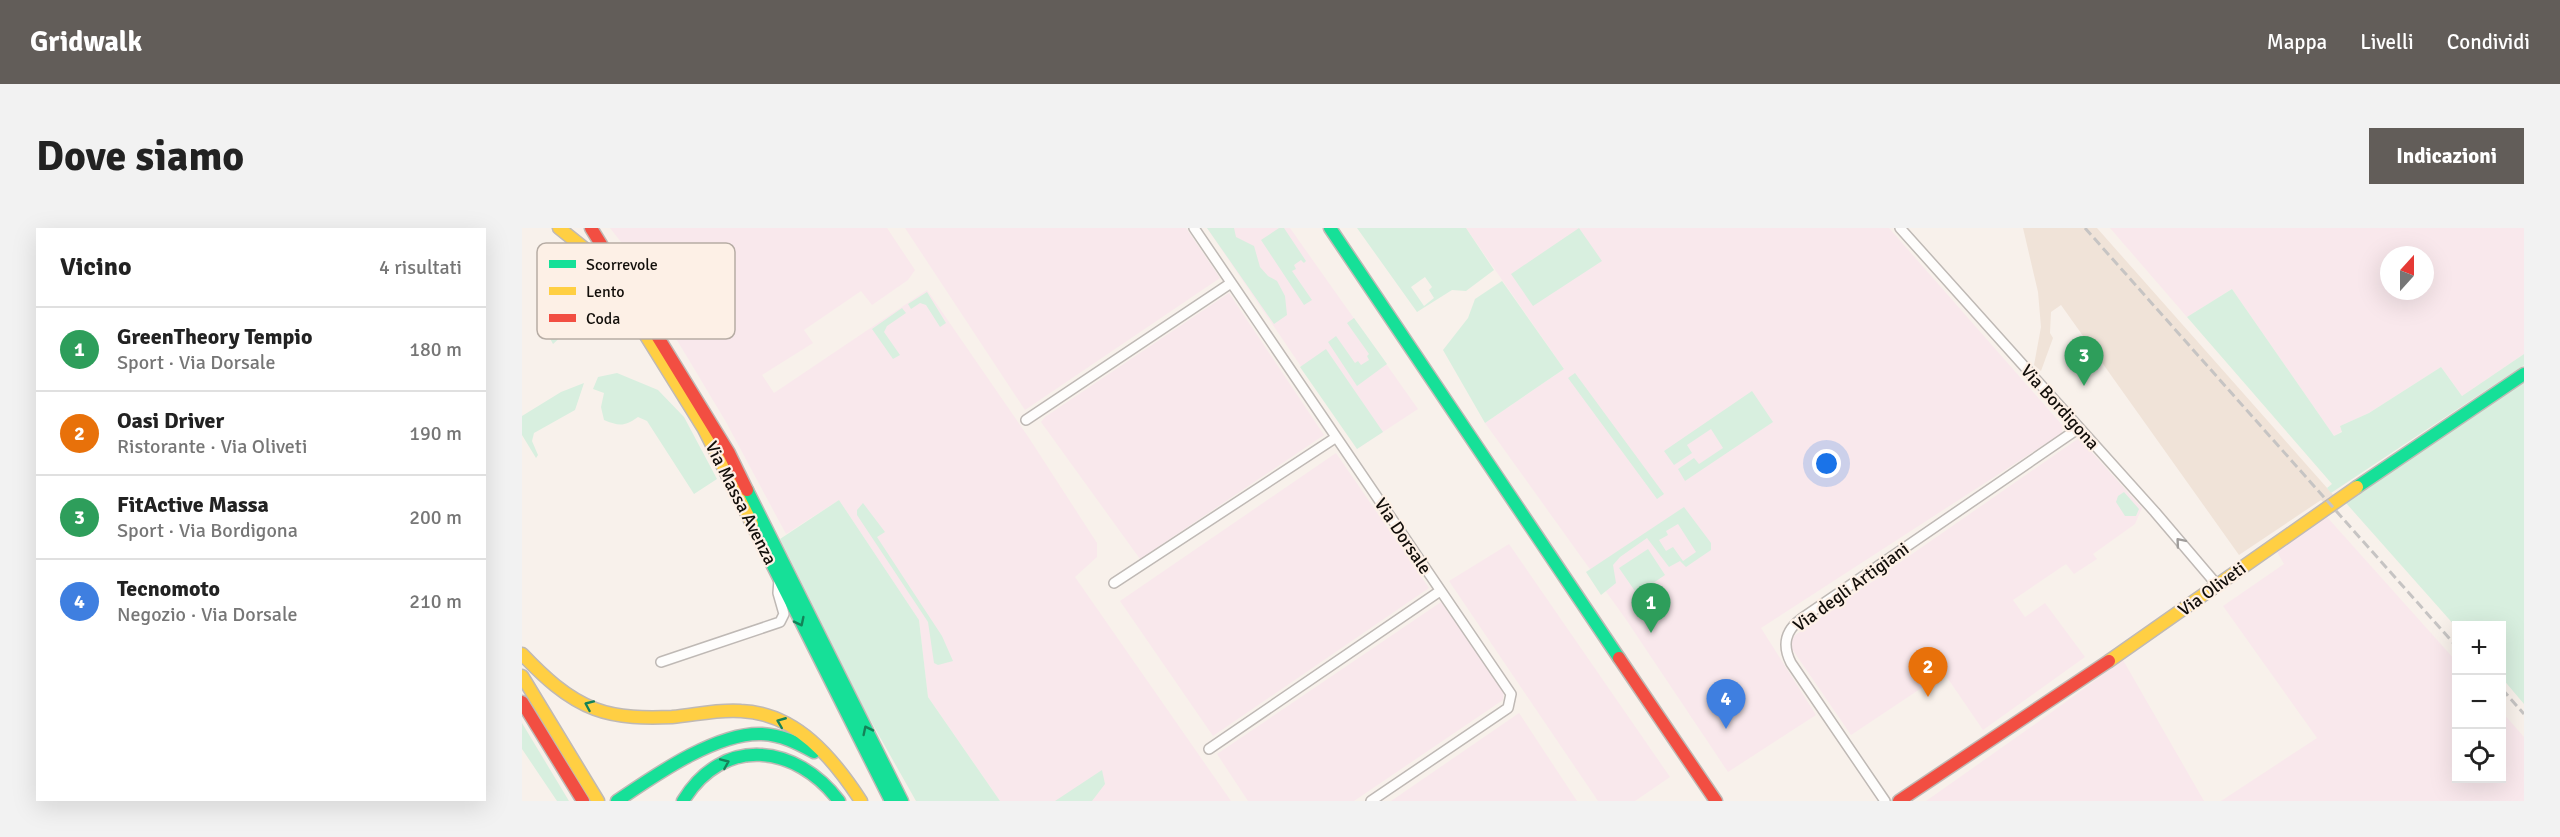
<!DOCTYPE html>
<html lang="it">
<head>
<meta charset="utf-8">
<style>
  :root { --surface:#fff; --page:#f2f2f2; --text:#222; --muted:#767676; --line:#e0e0e0; --accent:#625d59 }
  body { margin:0; font-family:Signika,sans-serif; background:var(--page); color:var(--text) }
  .controls { position:absolute; right:18px; bottom:18px; display:grid; overflow:hidden; border-radius:0px; box-shadow:0 6px 24px #0002 }
  .controls button { width:54px; height:54px; display:grid; place-items:center; padding:0; border:0; border-bottom:2px solid var(--line); background:var(--surface); color:var(--text); font:30px sans-serif }
  .compass { position:absolute; left:1858px; top:18px; width:54px; height:54px; border-radius:50%; background:var(--surface); box-shadow:0 6px 24px #0002; rotate:21deg }
  .you { position:absolute; left:1305px; top:236px; width:21px; height:21px; margin:-15px; border:4px solid #fff; border-radius:50%; background:#1a73e8; box-shadow:0 0 0 9px #1a73e833 }
  .badge { display:grid; place-items:center; width:39px; height:39px; border-radius:50%; background:var(--accent); color:#fff; font-size:20px; font-weight:700 }
  .pin { position:absolute; translate:-50% -50px; filter:drop-shadow(0 2px 3px #0008) }
  .pin::after { content:''; position:absolute; top:32px; width:21px; height:18px; background:inherit; clip-path:polygon(0 0,100% 0,50% 100%) }
  .list { margin:0; padding:0; list-style:none }
  h2 { display:flex; justify-content:space-between; align-items:center; height:78px; margin:0; padding:0 24px; font-size:26px }
  h2 small { font-size:20px; font-weight:400; color:var(--muted) }
  .list li { display:grid; grid-template-columns:39px 1fr auto; gap:18px; align-items:center; box-sizing:border-box; height:84px; padding:0 24px; border-top:2px solid var(--line) }
  .list b { display:block; font-size:22px; white-space:nowrap }
  .list p { margin:0; font-size:20px; white-space:nowrap; color:var(--muted) }
  .list em { font-size:20px; font-style:normal; color:var(--muted) }
  .icon { flex:none; width:33px; height:33px; fill:none; stroke:currentColor; stroke-width:2; stroke-linecap:round; stroke-linejoin:round }
  .map { position:relative; flex:none; width:2002px; height:573px; overflow:hidden; border-radius:0px }
  header { display:flex; align-items:center; gap:36px; box-sizing:border-box; height:84px; padding:0 30px; background:var(--accent); color:#fff }
  header strong { font-size:28px }
  nav { display:flex; gap:33px; margin-inline-start:auto; font-size:21px }
  .intro { display:flex; align-items:center; justify-content:space-between; box-sizing:border-box; height:144px; padding:0 36px }
  h1 { margin:0; font-size:42px }
  .button { padding:15px 27px; border-radius:0px; background:var(--accent); color:#fff; font-size:21px; font-weight:700 }
  main { display:flex; gap:36px; padding:0 36px }
  aside { flex:1; background:var(--surface); border-radius:0px; box-shadow:0 6px 24px #0002 }
  .map>svg:first-child { display:block }
</style>
</head>
<body>
<header>
<strong>Gridwalk</strong>
<nav><a>Mappa</a><a>Livelli</a><a>Condividi</a></nav>
</header>
<div class="intro"><h1>Dove siamo</h1><a class="button">Indicazioni</a></div>
<main>
<aside>
<h2>Vicino<small>4 risultati</small></h2>
<ul class="list">
<li><span class="badge" style="background:#2e9e5b">1</span><div><b>GreenTheory Tempio</b><p>Sport · Via Dorsale</p></div><em>180 m</em></li>
<li><span class="badge" style="background:#e8710a">2</span><div><b>Oasi Driver</b><p>Ristorante · Via Oliveti</p></div><em>190 m</em></li>
<li><span class="badge" style="background:#2e9e5b">3</span><div><b>FitActive Massa</b><p>Sport · Via Bordigona</p></div><em>200 m</em></li>
<li><span class="badge" style="background:#3f7fe0">4</span><div><b>Tecnomoto</b><p>Negozio · Via Dorsale</p></div><em>210 m</em></li>
</ul>
</aside>
<div class="map">
<svg width="2002" height="573" viewBox="0 0 2002 573">
  <rect width="100%" height="100%" fill="#f8f1eb"/>
  <!-- industrial -->
  <path fill="#f9e8ec" fill-rule="evenodd" d="M88,0h277l28,42 -7,10 -36,25 -11,-14 -57,39 9,13 -51,32 12,18 153,-103 102,148 68,105v14l-22,20 156,224h-231l-72,-104 -9,-77 -80,-120 -53,34 -60,-112 -79,-132 14,-12 -11,1z
    M383,0h281l34,50 -195,132z
    M685,0h83l128,181 -61,40z
    M944,0h423l174,198 -1,7 -301,195 55,87 -88,57 -103,-154 -140,-195 79,-54z
    M1588,0h414v126l-62,42 -21,-29 -72,46 -29,13 2,5 -8,5 -102,-147 -45,28zM1867,27h36v36h-36z
    M707,65l95,142 -184,124 -99,-137 4,-5z
    M1557,210l63,70 -7,16 -42,30 4,5 -23,15 -8,-10 -53,36 12,17 20,-14 40,54 -102,73 -39,-57 -93,62 -61,-89 4,-10z
    M814,225l93,135 -216,148 -93,-135z
    M1805,289l129,144v117h46v-66l22,25v64h-303l96,-63 -94,-132 61,-42 -8,-14z
    M987,316l161,233 -35,24h-37l-149,-220z
    M919,374l63,88 -1,10 -149,101h-106l-31,-47z
    M1601,432l81,141h-278l119,-84z
    M997,485l58,88h-186z"/>
  <!-- built -->
  <path fill="#f0e3d8" d="M1501,0h74l246,278 -9,7 -13,-13 -82,55 -178,-250 -10,7 -1,21 3,5 -12,33 -7,-6 7,-38 -3,-35z"/>
  <!-- green -->
  <path fill="#d8efdf" fill-rule="evenodd" d="M685,0h27l2,9 18,9 6,21 8,9 9,5 8,15 2,19 -13,9z
    M757,0h5l22,33 -2,2 -3,-3 -7,5 2,4 -4,2 20,29 -8,5 -43,-65z
    M835,0h109l28,42 -28,21 -14,-1 -35,22zM903,49l7,10 -3,3 5,8 -10,8 -13,-19z
    M1057,0l23,33 -69,45 -22,-32z
    M980,53l62,88 -79,54 -42,-73 25,-32 7,-19z
    M1710,61l102,147 8,-4 -2,-6 29,-13 72,-46 21,29 62,-42v11l-193,128 -4,-5 5,-4 -145,-167z
    M405,64l19,31 -6,4 -14,-22 -6,-2 -9,6 -3,-5z
    M380,80l4,5 -19,13 -3,6 16,23 -7,4 -21,-30z
    M33,84l8,23 -10,9 -5,-9 4,-7 -3,-10z
    M832,90l33,46 -30,22 -29,-44 8,-6 19,27 3,-2 3,4 8,-5 -2,-4 2,-2 -22,-31z
    M804,121l57,83 -26,17 -57,-82z
    M95,145l41,17 26,27 33,62 -23,15 -47,-73 -9,-4c-14,10 -19,9 -34,3l-3,-13 3,-14 -11,-4 5,-12z
    M1053,145l89,121 -7,5 -89,-121z
    M2002,153v323l-22,-26v-52h-46v1l-110,-124z
    M62,155l-9,27 -41,23 -2,8 6,14 -2,3 -14,-23v-19l39,-24z
    M1230,163l21,31 -88,59 -7,-12 16,-11 5,6 24,-16 -12,-19 -24,16 5,8 -18,12 -10,-14z
    M1602,264l15,17 -3,7h-11l-9,-14 2,-6z
    M317,272l80,120 9,77 72,104h-84l-48,-85 -88,-177z
    M341,275l22,29 -8,5 65,99 11,25 -15,4 -4,-2 -6,-41 -71,-107v-5z
    M1162,279l27,36v7l-25,17 -6,-6 -11,6 -22,-29 -27,19 -7,8 3,18 -15,12 -15,-23zM1156,296l18,28 -13,9 -10,-14 -7,4 -7,-11 9,-5 -2,-4z
    M1126,321l17,26 -28,19 -18,-26z
    M0,495l47,78h-12l-35,-52z
    M580,542l3,14 -13,17h-37z"/>
  <g fill="none" stroke-linecap="round" stroke-linejoin="round">
    <defs>
      <path id="street" d="M672,0l317,466 -3,14 -137,93
        M1378,0l255,284 63,74
        M504,192l205,-137
        M592,355l221,-145
        M139,434l119,-40 4,-8 -6,-21 1,-14
        M687,521l231,-158
        M1363,573l-94,-138c-9,-18 -6,-32 10,-44l278,-191"/>
      <path id="fast" d="M808,0l289,430
        M1835,259l167,-113
        M225,262l155,311
        M230,296l139,277
        M95,573c37,-25 99,-69 145,-67 20,1 35,9 52,18
        M161,573c40,-66 113,-57 156,0"/>
      <path id="slow" d="M37,0l40,32 105,169 48,95
        M0,426c21,22 44,44 73,55 24,9 51,9 77,8 23,-2 46,-8 69,-6 55,2 92,47 120,90
        M1587,433l248,-174
        M0,448l76,125"/>
      <path id="jam" d="M69,0l138,225 18,37
        M1097,430l97,143
        M0,474l61,99
        M1377,573l210,-140"/>
    </defs>
    <!-- street casing -->
    <use href="#street" stroke="#bfb9b5" stroke-width="12"/>
    <!-- fast casing -->
    <use href="#fast" stroke="#bfb9b5" stroke-width="15"/>
    <!-- slow casing -->
    <use href="#slow" stroke="#bfb9b5" stroke-width="15"/>
    <!-- jam casing -->
    <use href="#jam" stroke="#bfb9b5" stroke-width="15"/>
    <!-- street -->
    <use href="#street" stroke="#fefdfc" stroke-width="9"/>
    <!-- fast -->
    <use href="#fast" stroke="#16e098" stroke-width="12"/>
    <!-- slow -->
    <use href="#slow" stroke="#ffcf43" stroke-width="12"/>
    <!-- jam -->
    <use href="#jam" stroke="#f24e42" stroke-width="12"/>
    <!-- rail -->
    <path stroke="#c6c4c3" stroke-width="3" stroke-dasharray="9 4.5" stroke-linecap="butt" d="M1563,0l371,418
      M1980,461l22,25"/>
  </g>
  <!-- one-way arrows -->
  <defs><path id="oneway-chevron" d="M-2-3.5L2.5 0L-2 3.5" fill="none" stroke-width="1.6" stroke-linecap="round" stroke-linejoin="round" transform="scale(1.5)"/></defs>
  <use stroke="#a09d9b" href="#oneway-chevron" transform="translate(1658 314) rotate(-130)"/>
  <g stroke="#148258">
    <use href="#oneway-chevron" transform="translate(278 394) rotate(64)"/>
    <use href="#oneway-chevron" transform="translate(67 477) rotate(-156)"/>
    <use href="#oneway-chevron" transform="translate(259 494) rotate(-158)"/>
    <use href="#oneway-chevron" transform="translate(345 502) rotate(-116)"/>
    <use href="#oneway-chevron" transform="translate(203 535) rotate(-23)"/>
  </g>
  <g text-anchor="middle" dominant-baseline="central" stroke-width="4.5" stroke-linejoin="round" paint-order="stroke">
    <!-- street labels -->
    <g font-size="18" fill="#120e0a" stroke="#fdf0e6">
      <text transform="translate(1538 179) rotate(48)">Via Bordigona</text>
      <text transform="translate(219 275) rotate(63)">Via Massa Avenza</text>
      <text transform="translate(881 308) rotate(56)">Via Dorsale</text>
      <text transform="translate(1329 359) rotate(-36)">Via degli Artigiani</text>
      <text transform="translate(1690 361) rotate(-36)">Via Oliveti</text>
    </g>
  </g>
  <!-- legend -->
  <rect x="15" y="15" width="198" height="96" rx="9" fill="#fdf0e6" stroke="#b6aca4" stroke-width="1.5"/>
  <rect x="27" y="32" width="27" height="8" fill="#16e098"/>
  <rect x="27" y="59" width="27" height="8" fill="#ffcf43"/>
  <rect x="27" y="86" width="27" height="8" fill="#f24e42"/>
  <g font-size="16" fill="#120e0a">
    <text x="64" y="42">Scorrevole</text>
    <text x="64" y="69">Lento</text>
    <text x="64" y="96">Coda</text>
  </g>
</svg>
<div class="controls">
<button>+</button>
<button>−</button>
<button><svg class="icon" aria-label="locate" viewBox="0 0 24 24"><circle cx="12" cy="12" r="6"/><path d="M12 2v4M12 18v4M2 12h4M18 12h4"/></svg></button>
</div>
<svg class="compass" viewBox="-18 -18 36 36"><path d="M0-13l5 13h-10z" fill="#e53935"/><path d="M0 13l5-13h-10z" fill="#767676"/></svg>
<div class="you"></div>
<div class="pin badge" style="left:1129px;top:405px;background:#2e9e5b">1</div>
<div class="pin badge" style="left:1406px;top:469px;background:#e8710a">2</div>
<div class="pin badge" style="left:1562px;top:158px;background:#2e9e5b">3</div>
<div class="pin badge" style="left:1204px;top:501px;background:#3f7fe0">4</div>
</div>
</main>
</body>
</html>
